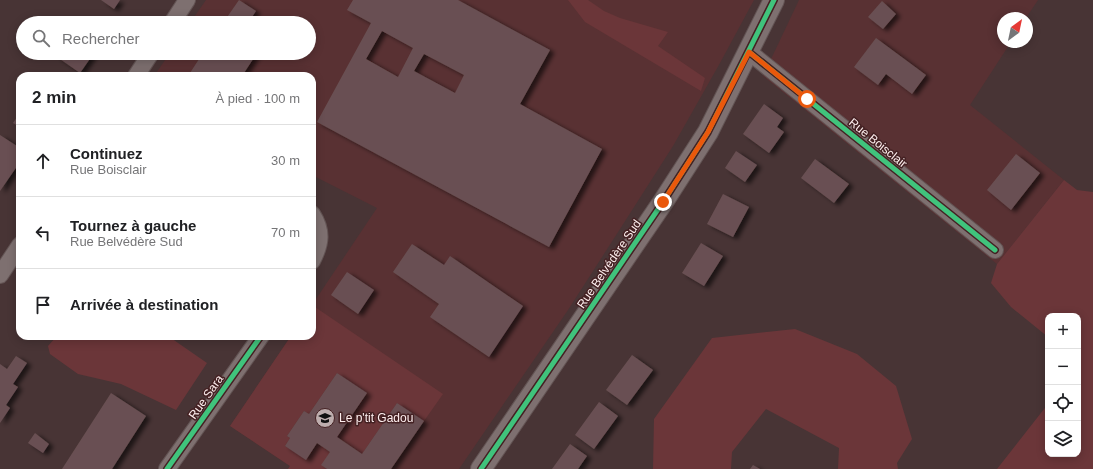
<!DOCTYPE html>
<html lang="fr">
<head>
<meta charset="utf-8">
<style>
  :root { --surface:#fff; --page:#f2f2f2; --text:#202124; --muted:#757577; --line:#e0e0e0 }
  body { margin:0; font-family:Arial,sans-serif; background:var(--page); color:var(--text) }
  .controls { position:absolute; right:12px; bottom:12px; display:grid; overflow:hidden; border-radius:8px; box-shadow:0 2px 10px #0003 }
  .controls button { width:36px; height:36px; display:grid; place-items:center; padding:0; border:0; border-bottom:1px solid var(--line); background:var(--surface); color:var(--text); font:20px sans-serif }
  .compass { position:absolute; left:997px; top:12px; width:36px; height:36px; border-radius:50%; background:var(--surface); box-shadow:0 2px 10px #0003; rotate:33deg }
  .stop { position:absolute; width:12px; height:12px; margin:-9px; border:3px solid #ea580c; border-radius:50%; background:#fff }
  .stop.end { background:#ea580c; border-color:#fff; box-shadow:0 1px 4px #0008 }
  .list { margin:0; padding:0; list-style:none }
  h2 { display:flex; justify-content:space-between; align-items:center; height:52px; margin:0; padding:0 16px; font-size:17px }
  h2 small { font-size:13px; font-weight:400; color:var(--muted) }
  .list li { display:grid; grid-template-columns:26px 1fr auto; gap:12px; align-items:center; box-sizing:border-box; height:72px; padding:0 16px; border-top:1px solid var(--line) }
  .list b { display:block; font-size:15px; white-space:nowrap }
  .list p { margin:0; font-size:13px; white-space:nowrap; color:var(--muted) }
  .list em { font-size:13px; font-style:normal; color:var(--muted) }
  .icon { flex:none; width:22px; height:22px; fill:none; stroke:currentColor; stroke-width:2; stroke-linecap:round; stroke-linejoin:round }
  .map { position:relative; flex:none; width:1093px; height:469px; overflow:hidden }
  .search { position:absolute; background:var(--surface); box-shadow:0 2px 10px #0003; left:16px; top:16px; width:300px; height:44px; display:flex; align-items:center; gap:10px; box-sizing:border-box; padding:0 14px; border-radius:22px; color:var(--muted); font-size:15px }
  .panel { position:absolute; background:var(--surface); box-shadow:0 2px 10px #0003; left:16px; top:72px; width:300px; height:268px; border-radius:12px }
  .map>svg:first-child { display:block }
</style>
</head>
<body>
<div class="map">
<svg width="1093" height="469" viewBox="0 0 1093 469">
  <defs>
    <filter id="shadow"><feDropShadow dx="4.5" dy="2.5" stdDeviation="2" flood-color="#0009"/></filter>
  </defs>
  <rect width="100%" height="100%" fill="#483435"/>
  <!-- built -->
  <path fill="#593133" d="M206,0h548l-34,63 -47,83 -53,83 -52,81 -109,159h-171l2,-3 -60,-40 61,-90h21v-31l65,-97 -65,-33v-99h-158l16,-23h139v-30h-119z
    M799,0h239l-12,18h-23v24h8l-41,63 94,75 -67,84 -234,-188z"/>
  <!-- green -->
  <path fill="#6b3639" d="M568,0h20l16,11 16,7 48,14 -10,14 47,32 -4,13 -116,-69z
    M1064,180l13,10 16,2v277h-96l51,-65v50h30v-88l2,-3 -2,-2v-45h-30v21l-37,-30 -20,-24 6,-19z
    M312,305l131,89 -19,27 -27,-18 -35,51 -25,-17 30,-44 -30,-20 -28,41 -5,-3 -17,25 3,2 -5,8 21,14 11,-17 13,9 -8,13 5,4h-39l2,-3 -60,-40 61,-90h21z
    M795,329l62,25 39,32 16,53 -15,24 1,6h-60l1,-21 -73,-39 -34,43 -1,17h-78l1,-50 58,-81z
    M57,336h111l39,27 -31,47 -55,-26 -43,-10 -28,-20 -2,-8z"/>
  <!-- building -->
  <path fill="#695052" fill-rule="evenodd" filter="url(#shadow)" d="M101,0h19l-6,9z
    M239,0l17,11 -8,12h-25z
    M353,0h105l92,50 -30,54 82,45 -53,98 -232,-125 54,-99 -24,-13zM382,31l31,17 -15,29 -32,-18zM424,54l40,21 -9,18 -41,-22z
    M882,1l14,13 -13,15 -15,-12z
    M876,38l50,37 -14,19 -26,-20 -8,11 -24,-18z
    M60,53h34l-14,20 -23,-16z
    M203,53h54l-15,23h-54z
    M764,104l19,14 -6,9 7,5 -15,21 -26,-19z
    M20,113v14l-7,-4z
    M0,135l20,13v14l-20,29z
    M736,151l21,14 -12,17 -20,-14z
    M1016,154l24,19 -29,37 -24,-20z
    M815,159l34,25 -15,19 -33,-25z
    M723,194l26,13 -16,30 -26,-13z
    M701,243l22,13 -19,30 -22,-13z
    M412,244l32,21 6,-9 73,50 -34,51 -59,-40 9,-13 -46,-32z
    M347,272l27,18 -16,24 -27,-19z
    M632,355l21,15 -26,35 -21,-15z
    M16,356l11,7 -14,21 5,3 -12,18 4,3 -10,15v-59l7,5z
    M337,373l30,20 -30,44 25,17 35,-51 27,18 -33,48h-64l-6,-4 9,-13 -13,-9 -11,17 -21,-14 5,-8 -3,-2 17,-25 5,3z
    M111,393l35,23 -34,53h-50z
    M599,402l19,14 -24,33 -19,-14z
    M35,433l14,11 -6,9 -15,-10z
    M570,444l17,12 -9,13h-26z
    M753,465l7,4h-10z"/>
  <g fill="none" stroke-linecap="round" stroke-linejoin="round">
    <defs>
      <path id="minor" d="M172,23l15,-23
        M749,52l246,198
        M136,76l15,-23
        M312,214c11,17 9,30 0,47
        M0,275l20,-30
        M167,469l94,-133"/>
      <path id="tertiary" d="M481,469l182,-267 45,-70 66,-132"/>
    </defs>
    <!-- minor casing -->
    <use href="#minor" stroke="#635454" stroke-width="18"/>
    <!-- tertiary casing -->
    <use href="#tertiary" stroke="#635454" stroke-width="22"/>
    <!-- minor -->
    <use href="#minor" stroke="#7e7070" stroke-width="16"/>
    <!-- tertiary -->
    <use href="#tertiary" stroke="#7e7070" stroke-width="20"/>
    <defs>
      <path id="cycleway" d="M749,52l246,198
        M167,469l94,-133
        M481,469l182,-267 45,-70 66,-132"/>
    </defs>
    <!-- cycleway casing -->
    <use href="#cycleway" stroke="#442123" stroke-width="8"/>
    <!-- cycleway -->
    <use href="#cycleway" stroke="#40c37c" stroke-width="5"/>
  </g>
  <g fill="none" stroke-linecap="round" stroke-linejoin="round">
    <!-- route -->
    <path stroke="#ea580c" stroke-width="5" d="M663,202l45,-70 41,-80 58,47"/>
  </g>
  <!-- icons -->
  <defs>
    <symbol id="school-disc" viewBox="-11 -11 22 22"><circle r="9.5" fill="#beaeae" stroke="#442123"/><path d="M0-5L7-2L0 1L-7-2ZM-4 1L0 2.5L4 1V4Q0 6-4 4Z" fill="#111"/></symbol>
  </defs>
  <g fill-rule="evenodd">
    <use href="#school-disc" x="314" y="407" width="22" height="22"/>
  </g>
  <g text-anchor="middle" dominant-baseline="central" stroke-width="3" stroke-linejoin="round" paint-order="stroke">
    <!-- street labels -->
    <g font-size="12" fill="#feefef" stroke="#442123">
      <text transform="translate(878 143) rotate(39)">Rue Boisclair</text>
      <text transform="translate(609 264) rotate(-56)">Rue Belvédère Sud</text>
      <text transform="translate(206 397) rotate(-55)">Rue Sara</text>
    </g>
    <!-- poi labels -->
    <g font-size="12" fill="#feefef" stroke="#442123" text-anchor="start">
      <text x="339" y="418">Le p'tit Gadou</text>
    </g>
  </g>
</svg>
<div class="controls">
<button>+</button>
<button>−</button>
<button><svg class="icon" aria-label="locate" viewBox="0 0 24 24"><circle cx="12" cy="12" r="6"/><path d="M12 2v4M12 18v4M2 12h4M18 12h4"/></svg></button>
<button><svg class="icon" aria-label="layers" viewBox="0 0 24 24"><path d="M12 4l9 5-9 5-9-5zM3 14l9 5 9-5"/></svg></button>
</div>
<svg class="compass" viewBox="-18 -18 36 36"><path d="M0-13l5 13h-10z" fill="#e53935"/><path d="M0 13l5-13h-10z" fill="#757577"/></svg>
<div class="stop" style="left:807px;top:99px"></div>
<div class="stop end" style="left:663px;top:202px"></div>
<div class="search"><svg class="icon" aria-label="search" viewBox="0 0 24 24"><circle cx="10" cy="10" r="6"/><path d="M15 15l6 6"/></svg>Rechercher</div>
<section class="panel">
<h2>2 min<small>À pied · 100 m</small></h2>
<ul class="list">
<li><svg class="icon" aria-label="ahead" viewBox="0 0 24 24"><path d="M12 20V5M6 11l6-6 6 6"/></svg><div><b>Continuez</b><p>Rue Boisclair</p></div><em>30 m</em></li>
<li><svg class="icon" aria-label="left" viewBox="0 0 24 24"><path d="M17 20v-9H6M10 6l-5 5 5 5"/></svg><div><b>Tournez à gauche</b><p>Rue Belvédère Sud</p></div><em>70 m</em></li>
<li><svg class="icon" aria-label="arrive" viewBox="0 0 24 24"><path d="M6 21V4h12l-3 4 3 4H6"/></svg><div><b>Arrivée à destination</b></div></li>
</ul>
</section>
</div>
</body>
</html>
